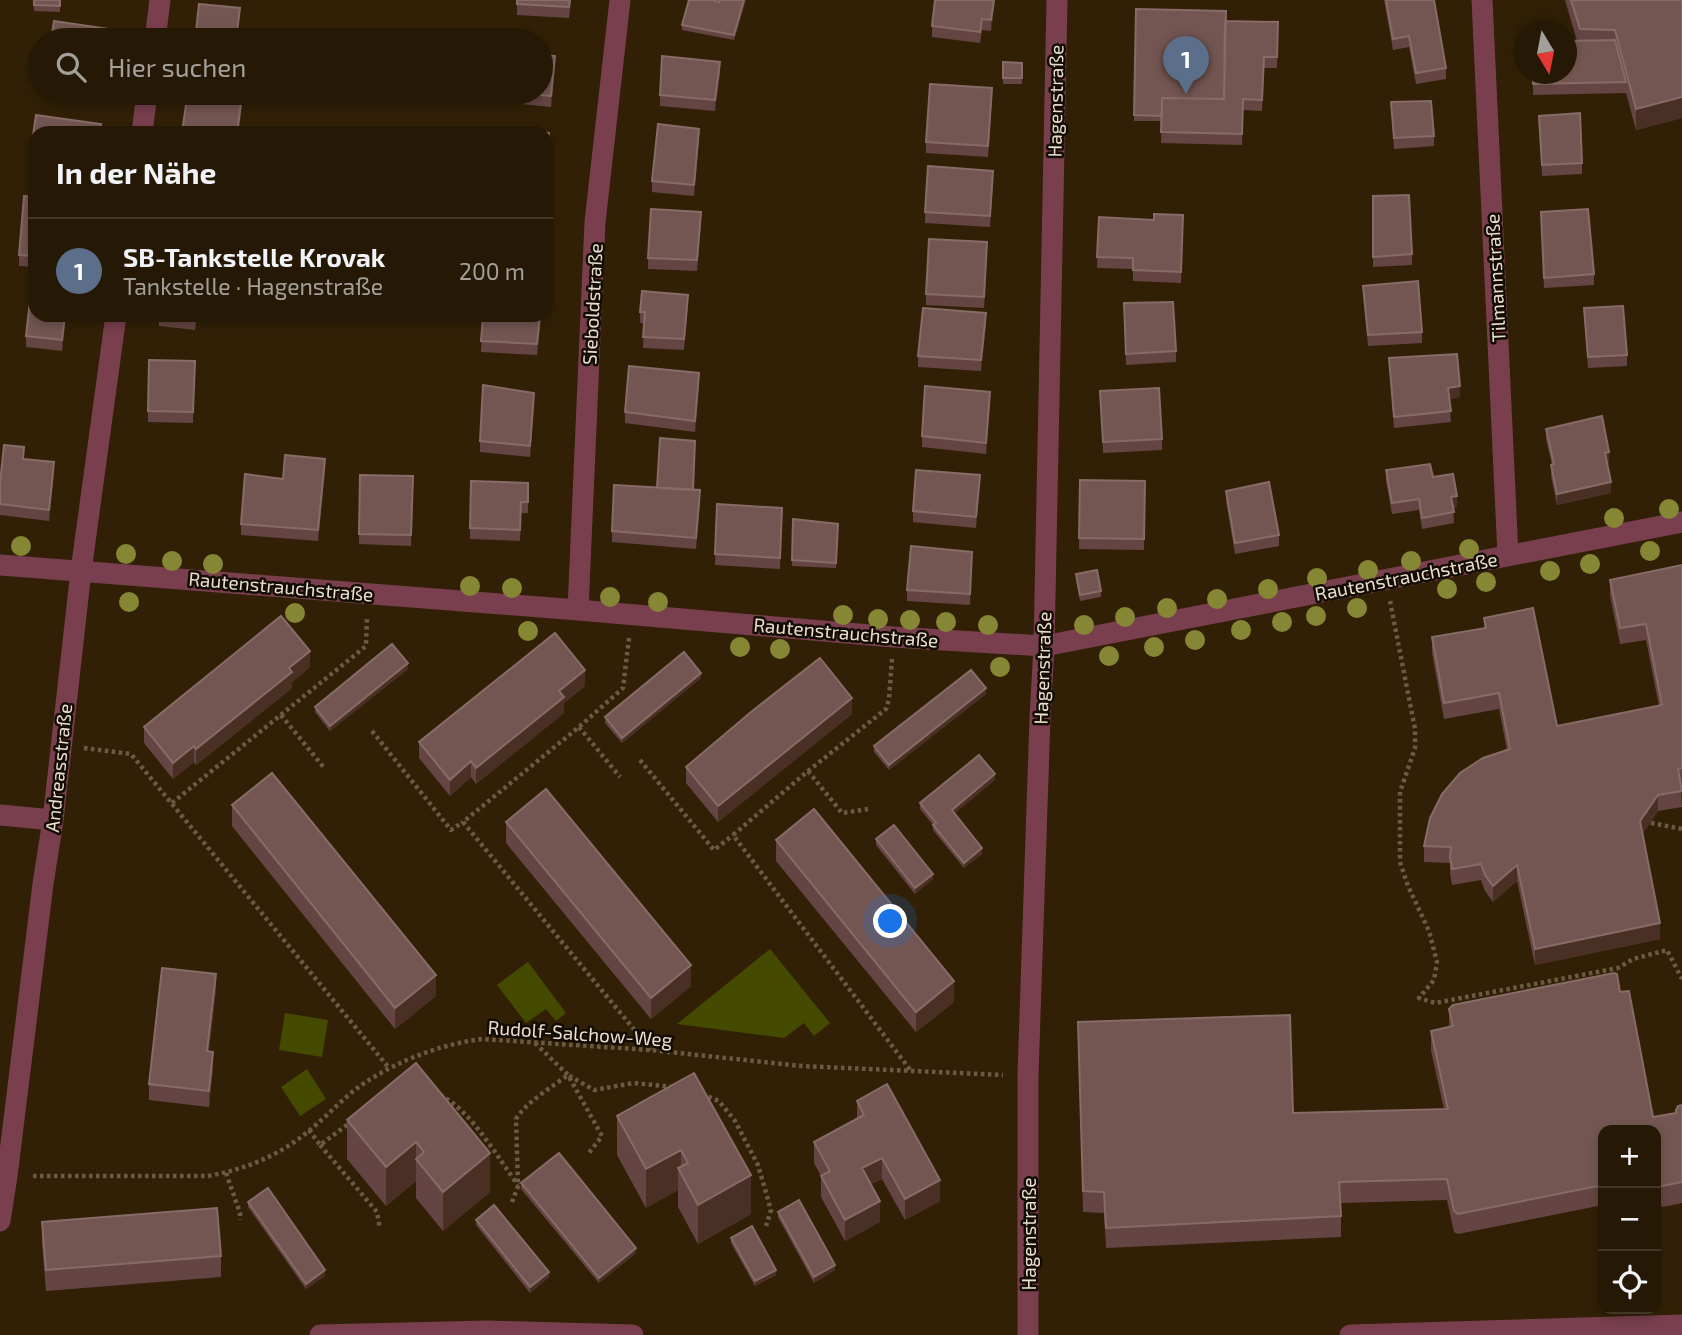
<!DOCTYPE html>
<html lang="de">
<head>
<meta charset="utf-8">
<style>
  :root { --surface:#251804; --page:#2d210e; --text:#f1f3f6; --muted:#a3a09a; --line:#423726; --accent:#2563eb }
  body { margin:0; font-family:"Exo 2",sans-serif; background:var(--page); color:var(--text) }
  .controls { position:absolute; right:21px; bottom:21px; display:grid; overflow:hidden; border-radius:14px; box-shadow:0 4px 10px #0003 }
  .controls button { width:63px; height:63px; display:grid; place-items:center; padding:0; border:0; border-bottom:2px solid var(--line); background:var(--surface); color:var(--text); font:35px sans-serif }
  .compass { position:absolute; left:1514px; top:21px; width:63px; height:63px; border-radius:50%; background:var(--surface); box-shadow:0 4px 10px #0003; rotate:170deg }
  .you { position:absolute; left:891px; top:922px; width:24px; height:24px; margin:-18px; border:5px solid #fff; border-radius:50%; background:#1a73e8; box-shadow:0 0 0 10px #1a73e833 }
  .badge { display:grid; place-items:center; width:46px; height:46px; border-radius:50%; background:var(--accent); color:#fff; font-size:23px; font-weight:700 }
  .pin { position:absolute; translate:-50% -58px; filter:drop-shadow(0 2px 4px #0008) }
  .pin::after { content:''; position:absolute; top:37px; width:24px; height:21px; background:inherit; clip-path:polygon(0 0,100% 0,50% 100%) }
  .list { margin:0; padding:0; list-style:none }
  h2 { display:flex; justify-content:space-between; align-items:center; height:91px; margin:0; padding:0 28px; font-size:30px }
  h2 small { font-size:23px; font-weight:400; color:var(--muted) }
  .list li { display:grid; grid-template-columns:46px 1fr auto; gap:21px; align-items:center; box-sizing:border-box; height:105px; padding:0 28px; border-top:2px solid var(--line) }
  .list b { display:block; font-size:26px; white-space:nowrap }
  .list p { margin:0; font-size:23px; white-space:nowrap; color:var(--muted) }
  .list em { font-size:23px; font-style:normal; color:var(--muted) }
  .icon { flex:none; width:38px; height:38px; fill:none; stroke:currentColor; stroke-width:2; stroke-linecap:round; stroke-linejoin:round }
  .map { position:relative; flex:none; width:1682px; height:1335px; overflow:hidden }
  .search { position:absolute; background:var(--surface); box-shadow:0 4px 10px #0003; left:28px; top:28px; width:525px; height:77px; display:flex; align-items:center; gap:18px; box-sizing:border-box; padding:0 24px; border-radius:38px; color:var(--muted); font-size:26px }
  .panel { position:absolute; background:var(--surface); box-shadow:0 4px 10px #0003; left:28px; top:126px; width:525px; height:196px; border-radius:21px }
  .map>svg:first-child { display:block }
</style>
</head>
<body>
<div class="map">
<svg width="1682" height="1335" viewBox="0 0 1682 1335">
  <rect width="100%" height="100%" fill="#312006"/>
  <!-- green -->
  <path fill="#444b01" d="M770,949l60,74 -16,13 -10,-13 -20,15 -107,-14z
    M528,962l38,51 -10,8 -10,-12 -20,14 -29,-38z
    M285,1013l43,7 -6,37 -43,-7z
    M307,1069l19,30 -26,17 -19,-29z"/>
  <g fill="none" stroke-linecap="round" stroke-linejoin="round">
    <!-- path -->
    <path stroke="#6b5b45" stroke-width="4.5" stroke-dasharray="3.5 3.5" stroke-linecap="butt" d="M1390,601l25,128v19l-15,44v70l8,24 21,45 8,31 -3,18 -15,18 16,5 183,-35 15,-9 34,-9 15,29
      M629,638l-6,50 -44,39 -116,95 188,228
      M892,659l-3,40 -3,10 -78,62 -75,64 178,236
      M281,715l44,54
      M579,727l41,50
      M372,731l79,99 12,-8
      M84,748l47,6 258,314
      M640,760l74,90 19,-15
      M808,771l34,42 26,-4
      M172,803l194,-157 1,-29
      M1651,823l31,6
      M535,1043l33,32 34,61 -14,18
      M702,1094l17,7 16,20 23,44 13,45 -5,16
      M440,1095c30,14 58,63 78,90
      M309,1130l11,15 31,-23
      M320,1145l57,67 3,17
      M226,1173l14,40v7
      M33,1176h175c39,-7 72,-21 102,-46 18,-15 34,-33 53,-46 34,-23 78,-40 119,-45l169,11 150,16 202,9
      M512,1202l6,-16 -2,-67c10,-17 36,-32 52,-44l26,15 40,-7 40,4"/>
    <!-- street -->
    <path stroke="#793f4f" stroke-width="21" d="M1482,0l26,556
      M155,40l5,-40
      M142,133l5,-40
      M0,565l578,45 315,27 151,9 638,-124
      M578,610l17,-388 25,-222
      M0,815l53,5
      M0,1221l7,-45 36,-292 10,-64 28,-249 35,-256
      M320,1335l167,-4 146,4
      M1028,1335v-260l12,-357 4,-72 13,-646
      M1350,1335l332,-10"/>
  </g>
  <!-- trees -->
  <g fill="#868735">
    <circle cx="1669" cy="509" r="10"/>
    <circle cx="1614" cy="518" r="10"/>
    <circle cx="21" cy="546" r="10"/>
    <circle cx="1469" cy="549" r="10"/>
    <circle cx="1650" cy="551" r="10"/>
    <circle cx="126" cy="554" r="10"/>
    <circle cx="172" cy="561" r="10"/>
    <circle cx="1411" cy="561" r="10"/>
    <circle cx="213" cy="564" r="10"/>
    <circle cx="1590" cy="564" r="10"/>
    <circle cx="1368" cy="570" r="10"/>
    <circle cx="1550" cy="571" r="10"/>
    <circle cx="1317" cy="578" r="10"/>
    <circle cx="1486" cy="582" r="10"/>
    <circle cx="470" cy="586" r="10"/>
    <circle cx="512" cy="588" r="10"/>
    <circle cx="1268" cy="589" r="10"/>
    <circle cx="1447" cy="589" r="10"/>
    <circle cx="610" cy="597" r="10"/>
    <circle cx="1217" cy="599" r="10"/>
    <circle cx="129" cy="602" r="10"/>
    <circle cx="658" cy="602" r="10"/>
    <circle cx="1167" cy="608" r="10"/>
    <circle cx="1357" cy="608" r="10"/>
    <circle cx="295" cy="613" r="10"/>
    <circle cx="843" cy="615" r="10"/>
    <circle cx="1316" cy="616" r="10"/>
    <circle cx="1125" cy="617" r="10"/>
    <circle cx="878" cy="619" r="10"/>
    <circle cx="910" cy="620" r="10"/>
    <circle cx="946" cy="622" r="10"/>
    <circle cx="1282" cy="622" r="10"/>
    <circle cx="988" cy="625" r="10"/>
    <circle cx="1084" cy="625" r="10"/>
    <circle cx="1241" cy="630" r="10"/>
    <circle cx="528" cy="631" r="10"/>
    <circle cx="1195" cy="640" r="10"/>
    <circle cx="740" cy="647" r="10"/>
    <circle cx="1154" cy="647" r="10"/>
    <circle cx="780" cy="649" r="10"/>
    <circle cx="1109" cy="656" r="10"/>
    <circle cx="1000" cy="667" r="10"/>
  </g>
  <!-- wall -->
  <path fill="#654543" d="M33,0h27v12l-26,-1z
    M517,0h54l-2,18 -52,-3z
    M746,0l-12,40 -52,-10v-5l37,-23z
    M995,0l-4,31 -9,-1 -2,13 -48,-6v-11z
    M1384,0h50l12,68v11l-30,5 -7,-37 -16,3z
    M1565,0h117v118l-46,12 -10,-37 -93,2v-21l44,-33z
    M1136,9l90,12 52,1 -1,46h-13l-2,43 -19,-1 -1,35 -81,-2 1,-22h-28z
    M1003,62l19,1v21h-19z
    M555,67l-4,40 -40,-4v-10z
    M720,73l-5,38 -55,-5v-11z
    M992,99l-4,58 -62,-4v-11z
    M1391,102l43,34v10l-40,3z
    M36,115l65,9v9h-66v41l-6,-1v-11z
    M1539,116l43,47v11l-40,2z
    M699,140l-5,56 -42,-4v-11z
    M993,181l-3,46 -65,-4v-11z
    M1373,196l39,58v11l-39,2z
    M35,197v70l-16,-1v-11z
    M1541,212l53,62v11l-50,3z
    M1183,215l-2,68 -48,-2v-12l-36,-1 2,-51 55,3z
    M701,223l-4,48 -49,-2v-11z
    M987,253l-3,55 -58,-3v-11z
    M1363,286l59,46v11l-54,3z
    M1124,303l52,48v11l-50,3z
    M688,306l-4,44 -41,-2 1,-25h-4v-11z
    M1584,308l43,47v11l-39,2z
    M66,315l-4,36 -36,-4v-11z
    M159,315h38l-2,15 -36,-4z
    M483,315h58l-4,40 -56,-3z
    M986,324l-5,47 -63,-4v-11z
    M1389,358l71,39 -11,2 2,23 -57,6z
    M195,361l-2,62 -45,-1v-11z
    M699,384l-4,48 -70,-9v-11z
    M1100,391l62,48v11l-59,3z
    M990,402l-4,52 -64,-7v-11z
    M534,404l-4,53 -50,-5v-11z
    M1546,429l63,34h-2l4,30 -54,12 -6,-29 1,-11 -6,-26z
    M24,459l30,14 -5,48 -49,-6v-32z
    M325,470l-7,71 -77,-6v-11l42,-45z
    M1386,470l47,7 24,30 -4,1 1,15 -32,6 -3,-19 -27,4 -6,-33z
    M360,475l53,1 -2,70 -52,-2z
    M1080,480l65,1 -1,69 -65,-1z
    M528,483v30h-7l-1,28 -50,-2v-11z
    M980,485l-4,43 -63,-6v-11z
    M694,490l6,11 -4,48 -84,-7v-11z
    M1226,491l53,44v11l-44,8 -9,-53z
    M717,504l65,4 -2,61 -65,-4z
    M793,519l45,5 -2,44 -44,-2z
    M972,563l-2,42 -63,-4v-11z
    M1682,565v219h-1l1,23 -24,4 -15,22 17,106 -125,26 -18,-84 -24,21 -8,-11 -4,-11 -29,5 -2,-12v-10l-26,-1v-16l83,-96 -8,-41 -55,10 -12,-66v-16l52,-8v-11l73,108 102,-20 -13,-66 -26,4 -10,-48v-16z
    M1076,574l25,17v6l-21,4 -4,-21z
    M310,667l-18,15v6l-96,77 -2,-3 -21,17 -29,-36v-16z
    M408,669l-78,62 -15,-19v-5z
    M701,678l-79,65 -17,-20v-6z
    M585,686l-21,17v10l-88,71 -5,-7 -21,19 -31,-38v-16z
    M986,694l-97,76 -15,-18v-6z
    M852,714l-134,108 -32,-39v-16z
    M995,780l-41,33 28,41 -18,14 -31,-38v-5l-13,-16v-6z
    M232,805l204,191 -41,33 -163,-203z
    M506,822l185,164 -40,33 -145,-176z
    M876,839l57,40 -18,15 -39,-49z
    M776,840l178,162 -38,30 -140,-171z
    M216,990l-7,61 4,17 -4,39 -60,-7v-16z
    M1620,992l33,125 23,-4v-3l6,-5v98l-19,4 -6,-4 -1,-5v-68h-53v75l-145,29 -4,-2 -7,-32 -106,3v34l-235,11 -2,-35 -21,-1 -5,-190 215,91 151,-4 -13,-58v-20l18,-4v-18z
    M416,1063l74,129 -47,39 -27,-33v-17l-30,25 -39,-47v-39z
    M694,1073l57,141 -53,30 -20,-37v-17l-32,18 -29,-53v-39z
    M857,1101l83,100 -35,19 -23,-41 -11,5 9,38 -35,19 -24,-44v-21l-7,-13v-21l43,-23z
    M521,1183l115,70 -37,30 -78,-94z
    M248,1202l77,74 -19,13 -58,-82z
    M778,1212l57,58 -21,13 -36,-66z
    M476,1220l73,57 -19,16 -54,-68z
    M42,1222l179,34v21l-175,14 -4,-48z
    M731,1238l45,37 -21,11 -24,-43z"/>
  <!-- shaded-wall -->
  <path fill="#4a3024" d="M744,0h2l-12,40v-5z
    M994,0h1l-4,31v-11z
    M555,56v11l-4,40v-11z
    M720,62v11l-5,38v-11z
    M1682,97v21l-46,12v-21z
    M241,104v11l-2,18h-2z
    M699,129v11l-5,56v-11z
    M986,313v11l-5,47v-11z
    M65,315h1l-4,36v-11z
    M540,315h1l-4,40v-11z
    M699,373v11l-4,48v-11z
    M1460,386v11l-12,2v-11z
    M990,392v10l-4,52v-11z
    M534,393v11l-4,53v-11z
    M1609,452v11l-4,1v-11z
    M325,459v11l-7,71v-11z
    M54,462v11l-5,48v-11z
    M980,475v10l-4,43v-11z
    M1611,482v11l-54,12v-11z
    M1457,496v11l-6,1v-11z
    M310,651v16l-18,15v6l-96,77v-16z
    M408,663v6l-78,62v-5z
    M585,670v16l-21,17v10l-88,71v-16l83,-77z
    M701,673v5l-79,65v-5z
    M986,688v6l-97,76v-5z
    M852,698v16l-134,108v-16z
    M194,746v16l-21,17v-16z
    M471,761v16l-21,19v-16z
    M995,774v6l-43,36v-6z
    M1658,795v16l-18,26v-16z
    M982,848v6l-18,14v-5z
    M1517,865v16l-24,21v-16z
    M933,874v5l-18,15v-6z
    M1660,923v16l-125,26v-16z
    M691,965v21l-40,33v-21z
    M216,974v16l-9,77v-16z
    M436,975v21l-41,33v-21z
    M954,981v21l-38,30v-20z
    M213,1052v16l-4,39v-16z
    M416,1142v39l-30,25v-39z
    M681,1150v23l-3,-5v22l-32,18v-39z
    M490,1153v39l-47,39v-39z
    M882,1158v21l-20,10v-21z
    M751,1175v39l-53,30v-39z
    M940,1180v21l-35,19v-21z
    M880,1201v21l-35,19v-21z
    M636,1248v5l-37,30v-5z
    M835,1265v5l-21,13v-6z
    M325,1270v6l-19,13v-5z
    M776,1270v5l-21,11v-5z
    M549,1272v5l-19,16v-6z"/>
  <!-- building -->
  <path fill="#735652" stroke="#866b66" stroke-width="2" d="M34,0h26v6l-26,-1z
    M517,0h53l-1,7 -52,-3z
    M689,0h24l6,2v-2h25l-10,35 -52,-10z
    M935,0h59l-3,20 -9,-1 -2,13 -48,-6z
    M1386,0h48l12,68 -30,5 -7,-37 -16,3z
    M1571,0h111v97l-46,12 -21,-79 -35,-1z
    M199,4l41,4 -4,32h-41z
    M1136,9l90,2 -2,88 -62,-1v18l-28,-1z
    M54,21l62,9 -1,10h-64z
    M1225,21l53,1 -1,35h-13l-2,43 -19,-1 -1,35 -81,-2 1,-34 62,1z
    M1615,40l11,42 -93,2v-10h33v-33z
    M541,54l14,2 -4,40 -34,-3h24z
    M662,56l58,6 -5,38 -55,-5z
    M1003,62l19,1v15h-19z
    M930,84l62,4 -4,58 -62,-4z
    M187,97l54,7 -4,29h-55z
    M1431,101l3,35 -40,2 -3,-36z
    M1580,113l2,50 -40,2 -3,-49z
    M36,115l65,9 -1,9h-65v30l-6,-1z
    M658,124l41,5 -5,56 -42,-4z
    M482,127l67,6 -3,38v-38h-65z
    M928,166l65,5 -3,45 -65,-4z
    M1409,195l3,59 -39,3v-61z
    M24,196l11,1v59l-16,-1z
    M651,209l50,3 -4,48 -49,-2z
    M1588,209l6,65 -50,4 -3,-66z
    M1154,214l29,1 -2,57 -48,-2v-12l-36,-1 2,-40 55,3z
    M929,239l58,3 -3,55 -58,-3z
    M1418,281l4,51 -54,3 -5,-49z
    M31,291h4v24h30l-3,25 -36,-4z
    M642,291l46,4 -4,44 -41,-2 2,-25h-5z
    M1173,302l3,49 -50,3 -2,-51z
    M1623,306l4,49 -39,2 -4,-49z
    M923,308l63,5 -5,47 -63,-4z
    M162,315h34l-1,4z
    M483,315h57l-3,29 -56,-3z
    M1457,354l3,32 -12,2 3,23 -57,6 -5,-59z
    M149,360l46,1 -2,51 -45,-1z
    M629,366l70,7 -4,48 -70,-9z
    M483,385l51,8 -4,53 -50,-5z
    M925,386l65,6 -4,51 -64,-7z
    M1159,388l3,51 -59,3 -3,-51z
    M1602,416l7,36 -4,1 6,29 -54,12 -6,-29 3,-1 -8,-35z
    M660,438l35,3 -2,49 -36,-2z
    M4,445l20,2 -1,12 31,3 -5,48 -49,-6v-21z
    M285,455l40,4 -7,71 -77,-6 4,-50 38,5z
    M1430,464l3,13 20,-3 4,22 -6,1 3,15 -32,6 -3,-19 -27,4 -6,-33z
    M916,470l64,5 -4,42 -63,-6z
    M360,475l53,1 -2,59 -52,-1z
    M1080,480l65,1 -1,58 -65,-1z
    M471,481l57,2v19h-7l-1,28 -50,-2z
    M1269,482l10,53 -44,8 -9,-52z
    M614,485l86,5 -4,48 -84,-7z
    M717,504l65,4 -2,50 -65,-4z
    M793,519l45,5 -2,39 -44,-3z
    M911,546l61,6 -2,42 -63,-4z
    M1682,565v203l-4,1 4,22 -24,4 -18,26 20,102 -125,26 -18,-84 -24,21 -8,-11 -4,-11 -29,5 -2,-12 1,-10 -27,-1 6,-28 12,-24 18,-21 23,-15 27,-9 -11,-56 -55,10 -12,-66 54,-9 -2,-10 49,-10 24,118 105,-21 -16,-81 -26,4 -10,-48z
    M1097,570l4,21 -21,4 -4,-21z
    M281,616l29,35 -21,17 3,4 -96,77 -2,-3 -21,17 -29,-36z
    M555,633l30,37 -26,21 5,6 -88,71 -5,-7 -21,19 -31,-38z
    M392,644l16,19 -78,63 -15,-19z
    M684,652l17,21 -79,65 -17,-21z
    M820,658l32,40 -134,108 -32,-39 65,-55z
    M971,670l15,18 -97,77 -15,-19z
    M979,755l16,19 -43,36 30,38 -18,15 -31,-38 3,-2 -16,-20z
    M272,773l164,202 -41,33 -163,-203z
    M546,789l145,176 -40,33 -145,-176z
    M814,809l140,172 -38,31 -140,-172z
    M894,825l39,49 -18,14 -39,-49z
    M162,968l54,6 -9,77 6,1 -4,39 -60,-7z
    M1614,973l3,1 3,18 9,-1 24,126 23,-4v-3l2,-4 4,-1v77l-19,4 -6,-4 -1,-4v-48h-53v55l-145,29 -4,-3 -7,-32 -108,3 2,34 -235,12 -2,-36 -21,-1 -5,-169 212,-7 3,98 155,-4 -17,-78 22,-5 -4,-17 4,-4z
    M416,1063l74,90 -47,39 -27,-33 8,-7 -8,-10 -30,25 -39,-47z
    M694,1073l57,102 -53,30 -20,-37 10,-5 -7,-13 -35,19 -29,-53z
    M887,1084l53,96 -35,19 -23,-41 -20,10 18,33 -35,19 -24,-44 9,-5 -16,-29 50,-27 -7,-14z
    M559,1153l77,95 -37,30 -78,-95z
    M268,1188l57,82 -19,14 -58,-82z
    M799,1200l36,65 -21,12 -36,-65z
    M494,1205l55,67 -19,15 -54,-67z
    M217,1208l4,48 -175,14 -4,-48z
    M752,1226l24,44 -21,11 -24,-43z"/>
  <g text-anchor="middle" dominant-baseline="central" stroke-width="5" stroke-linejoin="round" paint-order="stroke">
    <!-- street labels -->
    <g font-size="19" fill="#eaded0" stroke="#130c03">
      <text transform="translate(1055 101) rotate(-89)">Hagenstraße</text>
      <text transform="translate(1495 278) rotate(-93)">Tilmannstraße</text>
      <text transform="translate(592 304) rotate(-87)">Sieboldstraße</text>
      <text transform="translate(1406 576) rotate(-11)">Rautenstrauchstraße</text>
      <text transform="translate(281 586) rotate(5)">Rautenstrauchstraße</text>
      <text transform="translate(846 632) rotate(5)">Rautenstrauchstraße</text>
      <text transform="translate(1042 668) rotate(-88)">Hagenstraße</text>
      <text transform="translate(58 768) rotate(-84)">Andreasstraße</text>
      <text transform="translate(580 1033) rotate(4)">Rudolf-Salchow-Weg</text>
      <text transform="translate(1028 1234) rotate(-90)">Hagenstraße</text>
    </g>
  </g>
</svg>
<div class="controls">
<button>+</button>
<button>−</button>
<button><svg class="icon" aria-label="locate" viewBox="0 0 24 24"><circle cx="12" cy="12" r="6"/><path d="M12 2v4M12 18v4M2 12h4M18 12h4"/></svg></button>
</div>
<svg class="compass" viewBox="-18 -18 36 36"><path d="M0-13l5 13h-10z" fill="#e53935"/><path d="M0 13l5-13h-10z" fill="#a3a09a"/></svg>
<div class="you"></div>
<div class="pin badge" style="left:1186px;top:94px;background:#5c6f8a">1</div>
<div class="search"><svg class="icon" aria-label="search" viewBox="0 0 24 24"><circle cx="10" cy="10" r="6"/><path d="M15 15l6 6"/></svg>Hier suchen</div>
<section class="panel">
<h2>In der Nähe<small></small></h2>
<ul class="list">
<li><span class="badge" style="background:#5c6f8a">1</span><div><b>SB-Tankstelle Krovak</b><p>Tankstelle · Hagenstraße</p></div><em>200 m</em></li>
</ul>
</section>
</div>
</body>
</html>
